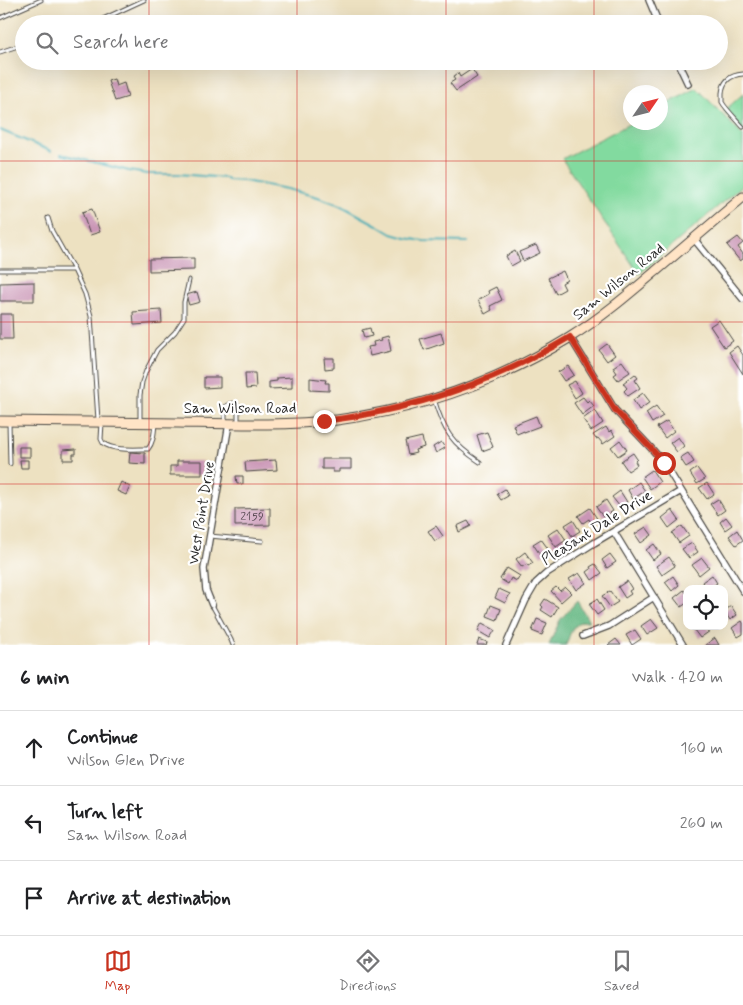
<!DOCTYPE html>
<html lang="en">
<head>
<meta charset="utf-8">
<style>
  :root { --surface:#fff; --page:#f2f2f2; --text:#202124; --muted:#757577; --line:#e0e0e0; --accent:#c8321e }
  body { margin:0; font-family:Mynerve,sans-serif; background:var(--page); color:var(--text) }
  .controls { position:absolute; right:15px; bottom:15px; display:grid; overflow:hidden; border-radius:10px; box-shadow:0 5px 20px #0002 }
  .controls button { width:45px; height:45px; display:grid; place-items:center; padding:0; border:0; border-bottom:1px solid var(--line); background:var(--surface); color:var(--text); font:25px sans-serif }
  .compass { position:absolute; left:623px; top:85px; width:45px; height:45px; border-radius:50%; background:var(--surface); box-shadow:0 5px 20px #0002; rotate:55deg }
  .stop { position:absolute; width:15px; height:15px; margin:-11px; border:4px solid #c8321e; border-radius:50%; background:#fff }
  .stop.end { background:#c8321e; border-color:#fff; box-shadow:0 1px 5px #0008 }
  .list { margin:0; padding:0; list-style:none }
  h2 { display:flex; justify-content:space-between; align-items:center; height:65px; margin:0; padding:0 20px; font-size:21px }
  h2 small { font-size:16px; font-weight:400; color:var(--muted) }
  .list li { display:grid; grid-template-columns:32px 1fr auto; gap:15px; align-items:center; box-sizing:border-box; height:75px; padding:0 20px; border-top:1px solid var(--line) }
  .list b { display:block; font-size:19px; white-space:nowrap }
  .list p { margin:0; font-size:16px; white-space:nowrap; color:var(--muted) }
  .list em { font-size:16px; font-style:normal; color:var(--muted) }
  .icon { flex:none; width:28px; height:28px; fill:none; stroke:currentColor; stroke-width:2; stroke-linecap:round; stroke-linejoin:round }
  .map { position:relative; flex:none; width:743px; height:645px; overflow:hidden }
  .search { position:absolute; background:var(--surface); box-shadow:0 5px 20px #0002; left:15px; right:15px; top:15px; height:55px; display:flex; align-items:center; gap:12px; box-sizing:border-box; padding:0 18px; border-radius:28px; color:var(--muted); font-size:19px }
  .sheet { height:290px; background:var(--surface) }
  nav { display:flex; justify-content:space-around; align-items:center; box-sizing:border-box; height:70px; border-top:1px solid var(--line); background:var(--surface); font-size:14px; color:var(--muted) }
  nav a { display:grid; justify-items:center; gap:2px }
  nav .on { color:var(--accent) }
  .map>svg:first-child { display:block }
</style>
</head>
<body>
<div class="map">
<svg width="743" height="645" viewBox="0 0 743 645">
  <rect width="100%" height="100%" fill="#fff"/>
  <filter id="ink" filterUnits="userSpaceOnUse"><feTurbulence type="fractalNoise" baseFrequency=".02" numOctaves="2"/><feDisplacementMap in="SourceGraphic" scale="10" xChannelSelector="R" yChannelSelector="G"/><feConvolveMatrix kernelMatrix="1 2 1 2 8 2 1 2 1" color-interpolation-filters="sRGB"/></filter>
  <filter id="wash" filterUnits="userSpaceOnUse"><feTurbulence type="fractalNoise" baseFrequency=".0096" numOctaves="4" result="noise"/><feDisplacementMap in="SourceGraphic" scale="20" xChannelSelector="R" yChannelSelector="G"/><feGaussianBlur stdDeviation="1.12" result="paint"/><feColorMatrix in="noise" values="0 0 0 0 0 0 0 0 0 0 0 0 0 0 0 0 0 1.4 0 .05"/><feComposite in="paint" operator="in"/></filter>
  <g filter="url(#wash)">
    <rect width="100%" height="100%" fill="#ede1c1"/>
    <!-- green -->
    <path fill="#82da9f" stroke="#568265" d="M697,88l46,48v49l-104,89 -77,-115 69,-36 29,-1 1,-15z
      M743,94v39l-19,-22z"/>
    <!-- forest -->
    <path fill="#69ba86" stroke="#4a7258" d="M577,601l12,20c-16,-1 -18,11 -23,24h-17l11,-25z"/>
    <g fill="none" stroke-linecap="round" stroke-linejoin="round">
      <!-- stream -->
      <path stroke="#3bacb6" stroke-width="2" d="M0,130l51,21
        M61,154l68,17 18,3h31l48,4 2,2 16,1 43,8 31,8 22,8 37,20 15,9 14,4 17,3 45,1"/>
    </g>
    <g id="blocks">
      <!-- building -->
      <path fill="#ca96b6" d="M472,69l5,8 -21,14 -6,-8 5,-3 -2,-3 5,-4 2,4z
        M114,79l2,7 8,-3 4,14 -13,4 -7,-20z
        M92,209l8,23 -10,3 -8,-23z
        M738,237l5,6 -5,4 5,7v5l-3,2 -13,-16z
        M536,245l4,8 -17,8 -4,-9z
        M515,251l5,10 -9,5 -5,-10z
        M194,258v12l-45,1v-12z
        M563,271l4,9 -5,3 3,6 -9,5 -8,-16z
        M34,282v19h-34v-18z
        M496,287l6,13 -12,6 2,4 -7,4 -7,-14 11,-6 -1,-3z
        M197,292l3,10 -11,3 -3,-10z
        M161,310l1,13 -28,2 -1,-13z
        M0,314h12l1,25h-13z
        M719,320l14,21 -9,6 -14,-21z
        M370,328l2,8 -8,2 -2,-8z
        M441,333l3,10 -20,7 -4,-11z
        M388,336l3,15 -21,5 -2,-9 6,-1 -1,-4 9,-2 -1,-2z
        M607,344l8,11 -8,6 -8,-11z
        M737,346l6,9v19l-14,-22z
        M324,358h10v10l-9,1z
        M622,361l8,11 -12,8 -4,-5 3,-2 -4,-6z
        M568,366l6,9 -10,6 -6,-9z
        M245,373h10l1,15 -10,1z
        M635,374l3,4 -3,2 5,8 -12,8 -4,-5 3,-3 -4,-5z
        M204,377h16v10l-16,1z
        M292,377v11l-23,1v-7l8,-1v-3z
        M310,378l16,2 -1,3h4v8l-19,-1z
        M575,381l7,12 -7,5 -8,-13z
        M643,393l7,9 -11,8 -6,-10z
        M583,397l4,5 2,-2 5,6 -12,9 -8,-12z
        M656,406l7,10 -11,7 -6,-10z
        M595,410l8,13 -12,8 -8,-12z
        M536,416l4,10 -16,6v-1l-7,3 -4,-9z
        M667,421l7,10 -9,7 -8,-11z
        M606,427l3,5 2,-2 4,6 -12,8 -5,-6 -2,1 -3,-4z
        M487,432l6,15 -11,4 -5,-16z
        M422,437l2,10 -9,3 1,3 -8,2 -3,-14z
        M678,437l6,9 -7,6 -7,-9z
        M620,440l7,10 -9,6 -7,-9z
        M441,442l4,6 -9,5 -3,-6z
        M19,447h11v10h-11z
        M76,449v5h-3v6h-10v-10z
        M130,452l15,1v11l-16,-1z
        M633,453l4,6 -2,2 2,4 -9,6 -7,-10z
        M688,453l6,9 -8,5 -6,-9z
        M322,459h29v10h-12v3h-6v-3h-11z
        M20,460h8v8h-7z
        M276,460l1,10 -31,2 -1,-10z
        M177,461h25v14h-32v-9h7z
        M697,468l8,11 -8,5 -7,-11z
        M652,470l8,12 -10,7 -8,-12z
        M236,476h7v8h-6z
        M121,482l9,5 -4,8 -9,-4z
        M639,482l6,9 -12,8 -5,-9z
        M707,483l7,11 -7,5 -8,-11z
        M505,489l3,7 -7,4 -4,-6z
        M620,491l7,11 -7,5 -8,-10z
        M718,499l7,11 -7,5 -8,-11z
        M606,500l7,11 -10,6 -7,-10z
        M270,508v17l-35,1v-17z
        M590,508l8,12 -6,4 -3,-5 -6,4 -5,-7z
        M672,510l7,10 -10,8 -7,-10z
        M726,517l6,8 -7,5 -5,-8z
        M573,520l7,11 -8,5 -7,-11z
        M468,521l3,5 -12,6 -2,-6z
        M436,526l7,10 -8,5 -7,-10z
        M682,526l7,10 -10,7 -7,-10z
        M646,527l6,8 -11,8 -6,-9z
        M558,528l8,12 -10,7 -8,-12z
        M737,530l6,10 -7,5 -7,-9z
        M541,539l8,11 -8,6 -8,-12z
        M692,543l6,9 -9,6 -7,-9z
        M654,544l7,10 -8,6 -7,-10z
        M525,552l8,11 -5,3 -1,-2 -5,3 -6,-8z
        M610,554l6,8 -9,6 -5,-8z
        M669,557l6,9 -13,9 -6,-9z
        M702,558l7,9 -10,8 -7,-10z
        M595,564l7,9 -10,7 -5,-8 4,-3 -1,-2z
        M507,568l13,8 -3,5 -6,-3 -3,6 -8,-5z
        M579,573l7,10 -10,7 -7,-11z
        M712,575l5,8 -8,6h-2l-5,-7z
        M673,576l6,9 -7,6 -7,-9z
        M627,581l5,8 -3,2 2,3 -6,4 -7,-11z
        M556,587l4,4 5,-4 6,6 -10,9 -10,-11z
        M499,589l11,5 -5,9 -10,-5z
        M684,590l3,4v9l-6,4 -7,-9z
        M610,591l8,11 -8,5 -8,-11z
        M545,599l13,8 -6,10 -11,-7 2,-3 -2,-2z
        M597,599l7,11 -7,5 -8,-11z
        M491,605l10,4 -4,11 -10,-4z
        M731,606l6,9 -7,5 -6,-9z
        M537,619l10,4 -5,12 -10,-4z
        M651,619l7,9 -11,7 -6,-9z
        M742,621l1,2v11l-5,3 -6,-9z
        M482,623l13,7 -5,8 -12,-7z
        M699,626h8l3,5 -10,7 -6,-8z
        M635,630l6,9 -9,6 -6,-10z
        M715,638l4,7h-14z
        M479,639l8,3 -1,3h-9z
        M616,639l5,6h-13z"/>
    </g>
  </g>
  <g filter="url(#ink)">
    <use href="#blocks" fill-opacity="0" stroke="#484642" stroke-width="1"/>
    <g fill="none" stroke-linecap="round" stroke-linejoin="round">
      <defs>
        <path id="lane" d="M0,18l41,-18
          M92,24l52,-24
          M0,52l24,-8
          M743,74c-13,1 -20,7 -21,19 0,2 0,7 0,9 3,6 16,19 21,25
          M48,218l4,13 22,39
          M0,270h74l11,24 6,22 7,104
          M434,399c9,31 18,45 46,63
          M9,422l1,42
          M140,422v-27l2,-13 4,-11 11,-21 18,-18 9,-14v-16l5,-22
          M102,423l-1,16 2,4c10,8 32,6 45,6 6,-7 6,-17 7,-25
          M225,423v-13l1,-4c4,-3 8,-4 12,-1v17
          M210,536l52,5
          M212,605l19,35 2,5"/>
        <path id="street" d="M649,0l10,24
          M677,61l11,23
          M694,239l49,60
          M570,337l45,73 36,38 13,15 79,128
          M614,532l69,113
          M212,605l-6,-15 -2,-21 25,-145
          M583,636l26,-10 45,-29
          M506,645l20,-45 10,-17 11,-10 47,-30 87,-52"/>
        <path id="secondary" d="M0,421c60,1 119,1 179,2 53,1 106,3 158,-3 82,-11 162,-39 232,-82 32,-20 60,-44 87,-67 29,-25 58,-49 87,-74"/>
      </defs>
      <!-- lane casing -->
      <use href="#lane" stroke="#484642" stroke-width="5"/>
      <!-- street casing -->
      <use href="#street" stroke="#484642" stroke-width="8"/>
      <!-- secondary casing -->
      <use href="#secondary" stroke="#484642" stroke-width="11"/>
      <!-- lane -->
      <use href="#lane" stroke="#fff" stroke-width="3"/>
      <!-- street -->
      <use href="#street" stroke="#fff" stroke-width="5.5"/>
      <!-- secondary -->
      <use href="#secondary" stroke="#ffe4c6" stroke-width="9"/>
    </g>
  </g>
  <g fill="none" stroke-linecap="round" stroke-linejoin="round" filter="url(#ink)">
    <!-- route -->
    <path stroke="#c8321e" stroke-width="6" d="M324,421c89,-11 169,-38 246,-84l45,73 36,38 13,15"/>
  </g>
  <!-- grid -->
  <path fill="none" stroke="#d62828" stroke-width="1" stroke-opacity="0.55" d="M149,0v24M297,0v24M446,0v24M594,0v24M149,61v584M297,61v584M446,61v584M594,61v584M0,161h743M0,322h743M0,484h743"/>
  <g text-anchor="middle" dominant-baseline="central" stroke-width="4.5" stroke-linejoin="round" paint-order="stroke">
    <!-- number labels -->
    <g font-size="12" fill="#53464e">
      <text x="252" y="517">2159</text>
    </g>
    <!-- street labels -->
    <g font-size="15" fill="#2b2b2b" stroke="#fff">
      <text transform="translate(619 282) rotate(-39)">Sam Wilson Road</text>
      <text x="240" y="409">Sam Wilson Road</text>
      <text transform="translate(202 513) rotate(-81)">West Point Drive</text>
      <text transform="translate(597 528) rotate(-32)">Pleasant Dale Drive</text>
    </g>
  </g>
</svg>
<div class="controls">
<button><svg class="icon" aria-label="locate" viewBox="0 0 24 24"><circle cx="12" cy="12" r="6"/><path d="M12 2v4M12 18v4M2 12h4M18 12h4"/></svg></button>
</div>
<svg class="compass" viewBox="-18 -18 36 36"><path d="M0-13l5 13h-10z" fill="#e53935"/><path d="M0 13l5-13h-10z" fill="#757577"/></svg>
<div class="stop" style="left:664px;top:463px"></div>
<div class="stop end" style="left:324px;top:421px"></div>
<div class="search"><svg class="icon" aria-label="search" viewBox="0 0 24 24"><circle cx="10" cy="10" r="6"/><path d="M15 15l6 6"/></svg>Search here</div>
</div>
<section class="sheet">
<h2>6 min<small>Walk · 420 m</small></h2>
<ul class="list">
<li><svg class="icon" aria-label="ahead" viewBox="0 0 24 24"><path d="M12 20V5M6 11l6-6 6 6"/></svg><div><b>Continue</b><p>Wilson Glen Drive</p></div><em>160 m</em></li>
<li><svg class="icon" aria-label="left" viewBox="0 0 24 24"><path d="M17 20v-9H6M10 6l-5 5 5 5"/></svg><div><b>Turn left</b><p>Sam Wilson Road</p></div><em>260 m</em></li>
<li><svg class="icon" aria-label="arrive" viewBox="0 0 24 24"><path d="M6 21V4h12l-3 4 3 4H6"/></svg><div><b>Arrive at destination</b></div></li>
</ul>
</section>
<nav>
<a class="on"><svg class="icon" aria-label="map" viewBox="0 0 24 24"><path d="M3 6l6-2 6 2 6-2v14l-6 2-6-2-6 2zM9 4v14M15 6v14"/></svg>Map</a>
<a><svg class="icon" aria-label="directions" viewBox="0 0 24 24"><path d="M12 3l9 9-9 9-9-9zM9 14v-3h6M13 9l2 2-2 2"/></svg>Directions</a>
<a><svg class="icon" aria-label="saved" viewBox="0 0 24 24"><path d="M7 4h10v16l-5-4-5 4z"/></svg>Saved</a>
</nav>
</body>
</html>
